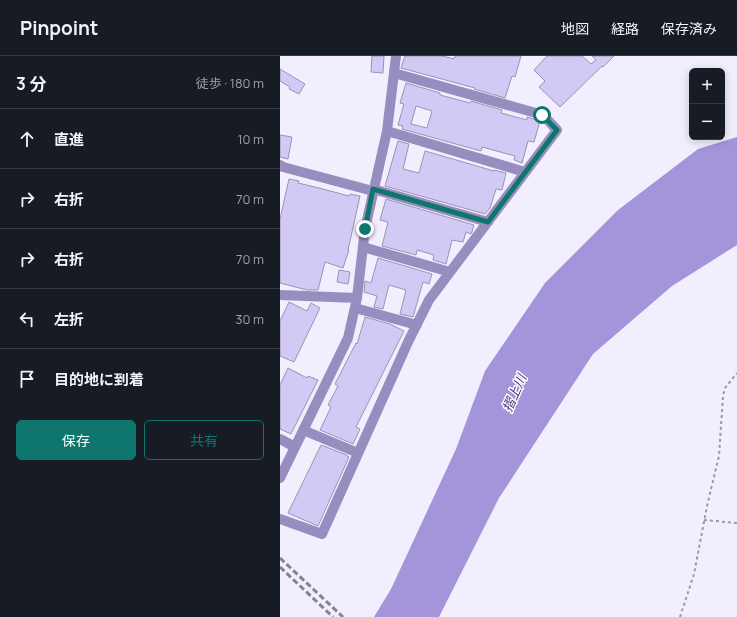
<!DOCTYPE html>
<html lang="ja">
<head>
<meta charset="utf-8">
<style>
  :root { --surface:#171b24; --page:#242831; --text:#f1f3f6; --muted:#9ea1a6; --line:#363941; --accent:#0f766e }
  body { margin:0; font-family:Manrope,"Noto Sans JP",sans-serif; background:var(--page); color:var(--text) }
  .controls { position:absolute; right:12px; top:12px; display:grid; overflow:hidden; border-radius:6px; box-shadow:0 2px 10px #0003 }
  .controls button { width:36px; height:36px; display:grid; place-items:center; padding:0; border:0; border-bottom:1px solid var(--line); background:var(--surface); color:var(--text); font:20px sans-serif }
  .stop { position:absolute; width:12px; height:12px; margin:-9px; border:3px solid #0f766e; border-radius:50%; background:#fff }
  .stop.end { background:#0f766e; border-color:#fff; box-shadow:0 1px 4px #0008 }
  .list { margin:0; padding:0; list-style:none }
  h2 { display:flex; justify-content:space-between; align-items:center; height:52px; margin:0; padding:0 16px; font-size:17px }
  h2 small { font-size:13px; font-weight:400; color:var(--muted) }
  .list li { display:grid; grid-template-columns:26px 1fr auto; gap:12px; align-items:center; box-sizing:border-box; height:60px; padding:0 16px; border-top:1px solid var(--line) }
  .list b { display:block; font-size:15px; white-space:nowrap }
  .list em { font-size:13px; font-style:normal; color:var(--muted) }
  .actions { display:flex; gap:8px; padding:12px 16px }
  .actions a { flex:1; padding:9px 0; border:1px solid var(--accent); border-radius:6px; text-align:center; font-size:14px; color:var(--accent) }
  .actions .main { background:var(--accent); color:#fff }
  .icon { flex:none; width:22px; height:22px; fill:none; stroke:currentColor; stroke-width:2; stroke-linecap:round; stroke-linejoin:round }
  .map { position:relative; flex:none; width:457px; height:561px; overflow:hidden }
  header { display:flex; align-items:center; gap:24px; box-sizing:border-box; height:56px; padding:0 20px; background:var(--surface); border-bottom:1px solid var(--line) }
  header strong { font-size:19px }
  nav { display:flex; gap:22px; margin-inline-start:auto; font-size:14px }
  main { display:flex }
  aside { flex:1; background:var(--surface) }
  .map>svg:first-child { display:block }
</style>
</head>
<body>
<header>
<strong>Pinpoint</strong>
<nav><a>地図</a><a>経路</a><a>保存済み</a></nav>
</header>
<main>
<aside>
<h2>3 分<small>徒歩 · 180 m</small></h2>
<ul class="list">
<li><svg class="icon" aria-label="ahead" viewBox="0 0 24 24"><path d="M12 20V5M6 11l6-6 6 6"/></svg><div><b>直進</b></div><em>10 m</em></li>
<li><svg class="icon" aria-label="right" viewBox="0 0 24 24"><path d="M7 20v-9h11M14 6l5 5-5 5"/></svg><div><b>右折</b></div><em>70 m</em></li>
<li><svg class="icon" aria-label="right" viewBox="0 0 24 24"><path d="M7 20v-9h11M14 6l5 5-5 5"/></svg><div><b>右折</b></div><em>70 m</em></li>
<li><svg class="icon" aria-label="left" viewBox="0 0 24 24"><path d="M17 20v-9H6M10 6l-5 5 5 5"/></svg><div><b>左折</b></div><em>30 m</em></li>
<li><svg class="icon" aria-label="arrive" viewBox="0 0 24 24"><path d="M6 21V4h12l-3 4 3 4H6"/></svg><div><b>目的地に到着</b></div></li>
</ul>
<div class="actions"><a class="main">保存</a><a>共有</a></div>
</aside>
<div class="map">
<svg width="457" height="561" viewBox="0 0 457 561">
  <rect width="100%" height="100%" fill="#f1effd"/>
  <!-- water -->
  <path fill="#a495da" d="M457,81v108l-65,41 -79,68 -94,144 -60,119h-65l17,-28 65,-140 29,-78 60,-88 73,-73 80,-61z"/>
  <!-- building -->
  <path fill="#d2caf5" stroke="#9993b4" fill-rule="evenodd" d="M92,0h12l-1,17 -12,-1z
    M125,0h38l11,3 1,-3h66l-6,21 -3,-1 -7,22 -31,-9 1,-1 -74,-20z
    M267,0h35l9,8 5,-4 -4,-4h22l-11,11 -1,-1 -42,41 -21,-20 6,-6 -11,-11z
    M0,13l25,15 -6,10 -10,-5 1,-2 -10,-6z
    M126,27l34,10v2l30,8 1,-2 31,9 -1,3 26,7v-3l13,4 -6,21 -6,-1 -6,22 -8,-3 1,-4 -33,-9 -1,4 -79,-22 1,-3 -5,-1 6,-21 -4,-1zM136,50l16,5 -5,17 -16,-4z
    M0,79l12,2 -4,22 -8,-2z
    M118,85l11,3 -6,25 16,4 6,-22 69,20v-1l12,3 -4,17 -6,-1 -6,19 -5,6 -100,-28z
    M9,123l10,2 -1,2 21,5 30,8 1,-2 10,2 -12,54h1l-6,18 -18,-6 -7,28h-11l-27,-7v-64z
    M106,143l88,26 -2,7 -1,2 -5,-2 -3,10 -11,-2 -6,24 -13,-4 1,-5 -17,-5 -1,5 -34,-9 6,-24 -8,-2z
    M98,202l54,16 -3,10 -6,-2 -10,35 -13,-3 6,-24 -17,-5 -6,24 -9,-2 3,-11 -13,-4 1,-11 6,2z
    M59,214l11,2 -2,12 -11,-2z
    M9,246l18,9 4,-8 9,5 -26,54 -14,-6v-35z
    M85,261l25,7 14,7 -48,96 4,2 -7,15 -33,-14 11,-23 -3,-2 10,-19 -3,-2 21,-41 1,1z
    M8,312l19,10 1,-2 10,4 -27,54 -11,-5v-44z
    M41,389l26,10v1l2,1 -31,69 -30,-13z"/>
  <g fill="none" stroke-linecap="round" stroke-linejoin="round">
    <!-- path -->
    <path stroke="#9a98a6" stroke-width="2" stroke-dasharray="3 3" stroke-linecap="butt" d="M424,464l33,3
      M400,561l14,-43 13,-68 12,-50 4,-60 2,-8 12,-15"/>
    <!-- minor -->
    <path stroke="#978dbe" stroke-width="10" d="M107,75l138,41
      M0,109l3,2 90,24
      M93,133l115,33
      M83,191l87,25
      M0,239l77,3
      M75,252l62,17
      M23,374l55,23
      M0,383l15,8
      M0,422l68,-140 9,-40 8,-69 22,-98 9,-75
      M0,463l42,15 86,-192 21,-42 128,-170 -14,-15 -149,-42"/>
    <!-- rail -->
    <path stroke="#858391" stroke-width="3" stroke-dasharray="6 3" stroke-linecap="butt" d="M0,502l63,59
      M0,511l53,50"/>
  </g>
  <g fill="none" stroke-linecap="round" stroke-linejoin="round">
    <!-- route -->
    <path stroke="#0f766e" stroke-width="5" d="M85,173l8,-40 115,33 69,-92 -15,-15"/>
  </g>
  <g text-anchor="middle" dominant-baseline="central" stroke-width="3" stroke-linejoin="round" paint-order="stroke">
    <!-- water labels -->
    <g font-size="13" font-style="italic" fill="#482e7f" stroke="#fefefe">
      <text transform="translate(234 337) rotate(-66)">摺上川</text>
    </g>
  </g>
</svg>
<div class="controls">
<button>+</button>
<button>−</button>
</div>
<div class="stop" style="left:262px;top:59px"></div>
<div class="stop end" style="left:85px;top:173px"></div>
</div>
</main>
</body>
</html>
